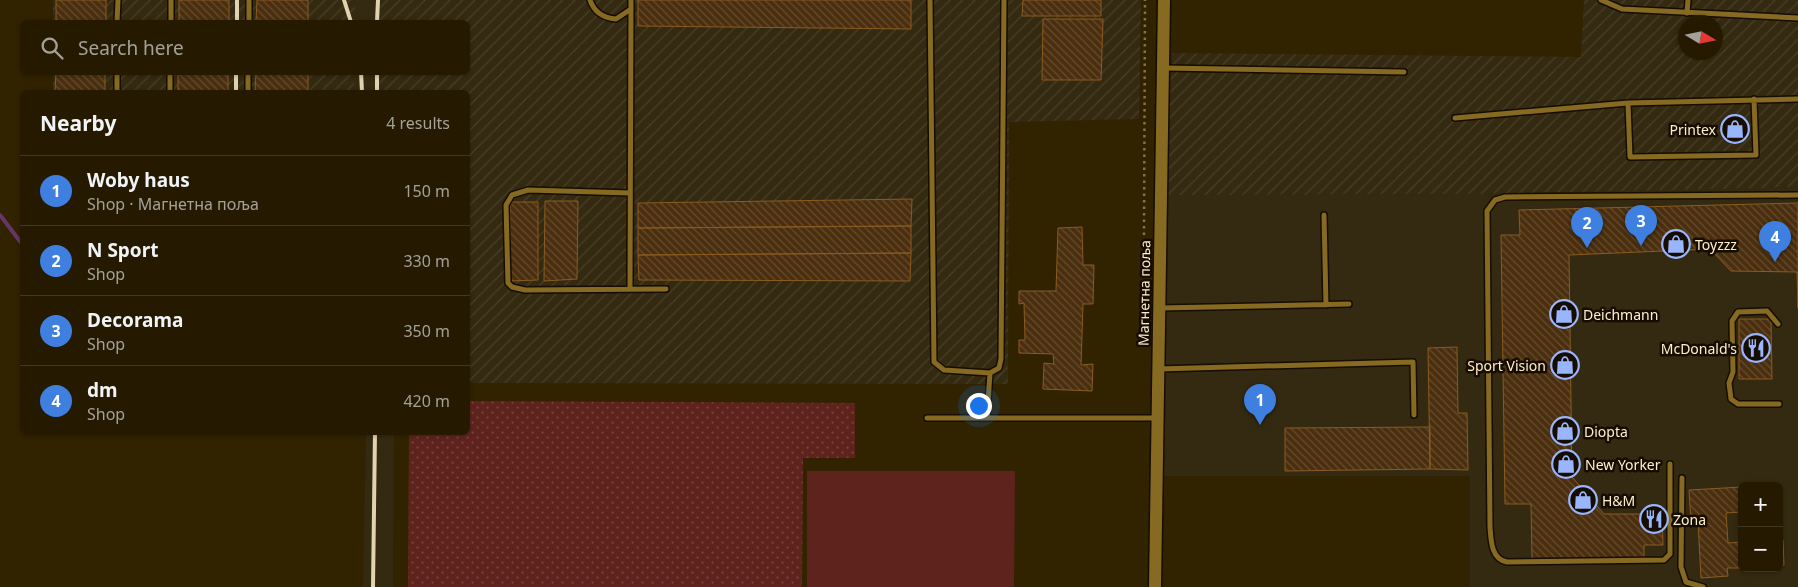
<!DOCTYPE html>
<html lang="en">
<head>
<meta charset="utf-8">
<style>
  :root { --surface:#251a00; --page:#2d230a; --text:#f1f3f6; --muted:#a3a199; --line:#423822; --accent:#99b5fd }
  body { margin:0; font-family:"Noto Sans",sans-serif; background:var(--page); color:var(--text) }
  .controls { position:absolute; right:15px; bottom:15px; display:grid; overflow:hidden; border-radius:8px; box-shadow:0 1px 4px #0004 }
  .controls button { width:45px; height:45px; display:grid; place-items:center; padding:0; border:0; border-bottom:1px solid var(--line); background:var(--surface); color:var(--text); font:25px sans-serif }
  .compass { position:absolute; left:1678px; top:15px; width:45px; height:45px; border-radius:50%; background:var(--surface); box-shadow:0 1px 4px #0004; rotate:100deg }
  .you { position:absolute; left:978px; top:405px; width:18px; height:18px; margin:-12px; border:4px solid #fff; border-radius:50%; background:#1a73e8; box-shadow:0 0 0 8px #1a73e833 }
  .badge { display:grid; place-items:center; width:32px; height:32px; border-radius:50%; background:var(--accent); color:#fff; font-size:16px; font-weight:700 }
  .pin { position:absolute; translate:-50% -41px; filter:drop-shadow(0 1px 2px #0008) }
  .pin::after { content:''; position:absolute; top:26px; width:18px; height:15px; background:inherit; clip-path:polygon(0 0,100% 0,50% 100%) }
  .list { margin:0; padding:0; list-style:none }
  h2 { display:flex; justify-content:space-between; align-items:center; height:65px; margin:0; padding:0 20px; font-size:21px }
  h2 small { font-size:16px; font-weight:400; color:var(--muted) }
  .list li { display:grid; grid-template-columns:32px 1fr auto; gap:15px; align-items:center; box-sizing:border-box; height:70px; padding:0 20px; border-top:1px solid var(--line) }
  .list b { display:block; font-size:19px; white-space:nowrap }
  .list p { margin:0; font-size:16px; white-space:nowrap; color:var(--muted) }
  .list em { font-size:16px; font-style:normal; color:var(--muted) }
  .icon { flex:none; width:28px; height:28px; fill:none; stroke:currentColor; stroke-width:2; stroke-linecap:round; stroke-linejoin:round }
  .map { position:relative; flex:none; width:1798px; height:587px; overflow:hidden }
  .search { position:absolute; background:var(--surface); box-shadow:0 1px 4px #0004; left:20px; top:20px; width:450px; height:55px; display:flex; align-items:center; gap:12px; box-sizing:border-box; padding:0 18px; border-radius:8px; color:var(--muted); font-size:19px }
  .panel { position:absolute; background:var(--surface); box-shadow:0 1px 4px #0004; left:20px; top:90px; width:450px; height:345px; border-radius:8px }
  .map>svg:first-child { display:block }
</style>
</head>
<body>
<div class="map">
<svg width="1798" height="587" viewBox="0 0 1798 587">
  <defs>
    <pattern id="industrial-furrows" width="10" height="10" patternUnits="userSpaceOnUse" patternTransform="scale(1.25)"><rect width="10" height="10" fill="#342a11"/><path d="M-1 1l2-2M0 10L10 0M9 11l2-2" fill="none" stroke="#483f27"/></pattern>
    <pattern id="grass-dots" width="8" height="8" patternUnits="userSpaceOnUse" patternTransform="scale(1.25)"><rect width="8" height="8" fill="#5f231e"/><path d="M2 2h.1M6 6h.1" fill="none" stroke="#77433e" stroke-width="1.8" stroke-linecap="round"/></pattern>
    <pattern id="building-back-hatch" width="6" height="6" patternUnits="userSpaceOnUse" patternTransform="scale(1.25)"><rect width="6" height="6" fill="#4a2e0e"/><path d="M-1 5l2 2M0 0l6 6M5-1l2 2" fill="none" stroke="#654d30"/></pattern>
  </defs>
  <rect width="100%" height="100%" fill="#312300"/>
  <!-- built -->
  <path fill="#342a11" fill-rule="evenodd" d="M355,0h37v22h-37z
    M354,73h38v19h-38z
    M1798,187v400h-328v-111h-306l2,-281 309,-1zM1742,486h37v82h-37z
    M366,433h28l-1,154h-30z"/>
  <!-- industrial -->
  <path fill="url(#industrial-furrows)" fill-rule="evenodd" d="M53,0h302v22h-302z
    M380,0h761l-2,119 -130,3 -1,262 -540,-1v-291h-89v-19l89,-1v-50h-88z
    M1584,0h214v187l-323,7 -309,1 6,-142 409,4zM1686,22h30v30h-30z
    M53,73h301v19h-301z"/>
  <!-- grass -->
  <path fill="url(#grass-dots)" d="M468,401l387,2v55h-52l-1,129h-394l1,-154 59,-1z"/>
  <!-- park -->
  <path fill="#5f231e" d="M807,471h208l-1,116h-207z"/>
  <g fill="none" stroke-linecap="round" stroke-linejoin="round">
    <!-- stream -->
    <path stroke="#683568" stroke-width="4" d="M0,215l22,29"/>
  </g>
  <!-- building -->
  <path fill="url(#building-back-hatch)" stroke="#8b5b22" d="M56,0h50v22h-50z
    M179,0h50v22h-50z
    M257,0h51v22h-52z
    M638,0h273v29l-273,-3z
    M1023,0h78v16h-79z
    M1043,19h60l-2,61h-59z
    M56,72h49v20h-50z
    M178,72h50v20h-50z
    M256,72h52v20h-53z
    M912,199l-1,27 -273,2v-25z
    M545,201h33l-1,78 -33,2z
    M510,202h28v78l-28,1z
    M1798,203v105l-1,-36 -66,-1 -21,-22 -141,6 3,222 32,37h58l1,31h-19v12l-112,2 -1,-55h-26l-4,-269h19l-1,-25z
    M911,226v27l-273,2v-27z
    M1082,227l1,38h11l-1,39h-10l-2,61 12,-1 -1,27 -49,-2 1,-26 10,1 -1,-10 -34,-1v-13h6l-1,-37 -5,1v-13h37l2,-63z
    M911,253l-1,28 -271,-1 -1,-25z
    M1739,319h32l1,60h-33z
    M1457,347l1,66h9l1,57 -38,-1 -2,-121z
    M1430,427v42l-145,2v-43z
    M1742,487v25l-16,1 2,30 14,-1v26h-15l1,8 -27,2 -3,-58 -7,1 -2,-31z
    M1779,540h4l1,25h-5z"/>
  <g fill="none" stroke-linecap="round" stroke-linejoin="round">
    <defs>
      <path id="service" d="M590,0c4,12 14,18 26,19l15,-10
        M930,0l4,362 10,8 46,3 9,-5 2,-9 3,-359
        M1601,0l21,9 176,9
        M1687,13l1,-13
        M117,22l1,-22
        M171,22v-22
        M249,22v-22
        M1163,68l241,4
        M117,92v-20
        M170,92v-20
        M248,92v-20
        M1628,103l2,54 126,-2 -2,-56
        M1455,118l173,-15 170,-4
        M630,193l-102,-3 -16,5 -6,10 2,78 4,4 13,3 141,-1
        M1324,215l2,90
        M630,289l1,-289
        M1160,308l189,-4
        M1778,324l-11,-13 -29,1 -6,9 1,51 -4,11 2,16 7,5h41
        M1158,369l255,-7 1,53
        M927,418h229
        M987,418l3,-45
        M1670,464v90l-6,6 -157,2c-16,-3 -16,-22 -17,-35l-3,-316 8,-11 10,-3 293,-2
        M1682,478l-1,89 5,15 17,5"/>
      <path id="tertiary" d="M1155,587l9,-587"/>
    </defs>
    <!-- service casing -->
    <use href="#service" stroke="#160d00" stroke-width="8"/>
    <!-- tertiary casing -->
    <use href="#tertiary" stroke="#160d00" stroke-width="15"/>
    <!-- path -->
    <path stroke="#817350" stroke-width="2.5" stroke-dasharray="2.5 4" stroke-linecap="butt" d="M1144,235l1,-235"/>
    <!-- service -->
    <use href="#service" stroke="#866a22" stroke-width="5"/>
    <!-- tertiary -->
    <use href="#tertiary" stroke="#866a22" stroke-width="12"/>
    <!-- rail -->
    <path stroke="#e2d3b0" stroke-width="4" d="M344,0l7,22
      M237,22v-22
      M377,22l1,-22
      M361,72l1,20
      M236,92v-20
      M377,92v-20
      M373,587l2,-155"/>
  </g>
  <!-- icons -->
  <defs>
    <symbol id="shop-ring" viewBox="-11 -11 22 22"><circle r="9.5" fill="#160d00" stroke="#99b5fd" stroke-width="1.5"/><path d="M-5-2.5h2.3a2.7 3.5 0 0 1 5.4 0H5L5.5 6h-11ZM-1.5-2.5h3a1.5 2.3 0 0 0-3 0Z" fill="#99b5fd"/></symbol>
    <symbol id="restaurant-ring" viewBox="-11 -11 22 22"><circle r="9.5" fill="#160d00" stroke="#99b5fd" stroke-width="1.5"/><path d="M-5-6h1v4h1v-4h1v4h1v-4h1v5L-1.5 .5V6h-2V.5L-5-1ZM5-6V6H3V1.5H1.5Q1.5-4 5-6Z" fill="#99b5fd"/></symbol>
  </defs>
  <g fill-rule="evenodd">
    <use href="#shop-ring" x="1719" y="113" width="32" height="32"/>
    <use href="#shop-ring" x="1660" y="228" width="32" height="32"/>
    <use href="#shop-ring" x="1548" y="298" width="32" height="32"/>
    <use href="#restaurant-ring" x="1740" y="332" width="32" height="32"/>
    <use href="#shop-ring" x="1549" y="349" width="32" height="32"/>
    <use href="#shop-ring" x="1549" y="415" width="32" height="32"/>
    <use href="#shop-ring" x="1550" y="448" width="32" height="32"/>
    <use href="#shop-ring" x="1567" y="484" width="32" height="32"/>
    <use href="#restaurant-ring" x="1638" y="503" width="32" height="32"/>
  </g>
  <g text-anchor="middle" dominant-baseline="central" stroke-width="5" stroke-linejoin="round" paint-order="stroke">
    <!-- poi labels -->
    <g font-size="14" fill="#feefcc" stroke="#160d00" text-anchor="start">
      <text x="1716" y="129" text-anchor="end">Printex</text>
      <text x="1695" y="244">Toyzzz</text>
      <text x="1583" y="314">Deichmann</text>
      <text x="1737" y="348" text-anchor="end">McDonald's</text>
      <text x="1546" y="365" text-anchor="end">Sport Vision</text>
      <text x="1584" y="431">Diopta</text>
      <text x="1585" y="464">New Yorker</text>
      <text x="1602" y="500">H&amp;M</text>
      <text x="1673" y="519">Zona</text>
    </g>
    <!-- street labels -->
    <g font-size="14" fill="#feefcc" stroke="#160d00">
      <text transform="translate(1144 293) rotate(-89)">Магнетна поља</text>
    </g>
  </g>
</svg>
<div class="controls">
<button>+</button>
<button>−</button>
</div>
<svg class="compass" viewBox="-18 -18 36 36"><path d="M0-13l5 13h-10z" fill="#e53935"/><path d="M0 13l5-13h-10z" fill="#a3a199"/></svg>
<div class="you"></div>
<div class="pin badge" style="left:1260px;top:425px;background:#3f7fe0">1</div>
<div class="pin badge" style="left:1587px;top:248px;background:#3f7fe0">2</div>
<div class="pin badge" style="left:1641px;top:246px;background:#3f7fe0">3</div>
<div class="pin badge" style="left:1775px;top:262px;background:#3f7fe0">4</div>
<div class="search"><svg class="icon" aria-label="search" viewBox="0 0 24 24"><circle cx="10" cy="10" r="6"/><path d="M15 15l6 6"/></svg>Search here</div>
<section class="panel">
<h2>Nearby<small>4 results</small></h2>
<ul class="list">
<li><span class="badge" style="background:#3f7fe0">1</span><div><b>Woby haus</b><p>Shop · Магнетна поља</p></div><em>150 m</em></li>
<li><span class="badge" style="background:#3f7fe0">2</span><div><b>N Sport</b><p>Shop</p></div><em>330 m</em></li>
<li><span class="badge" style="background:#3f7fe0">3</span><div><b>Decorama</b><p>Shop</p></div><em>350 m</em></li>
<li><span class="badge" style="background:#3f7fe0">4</span><div><b>dm</b><p>Shop</p></div><em>420 m</em></li>
</ul>
</section>
</div>
</body>
</html>
